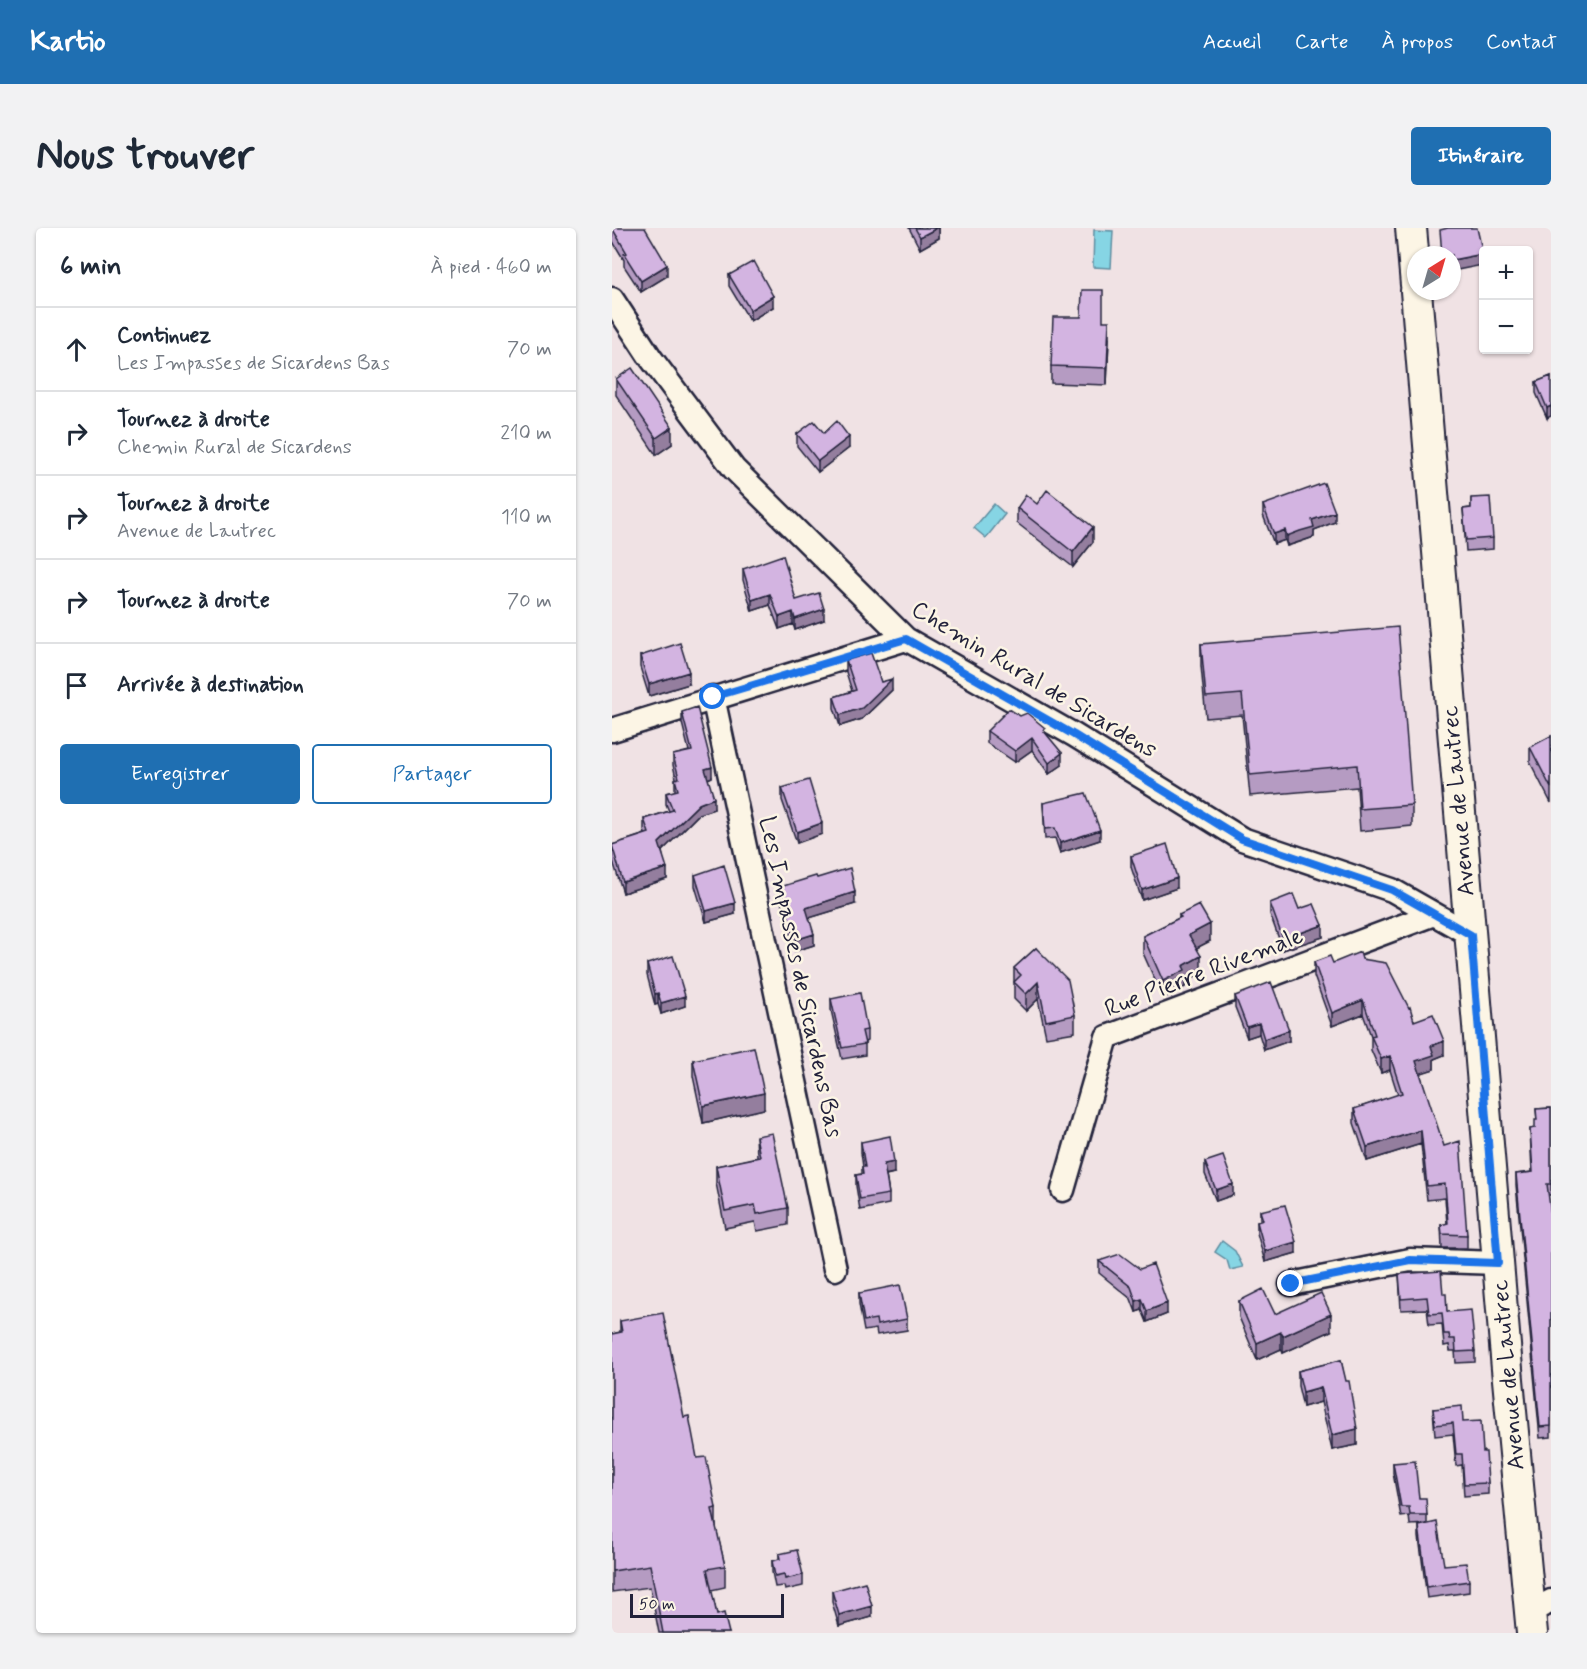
<!DOCTYPE html>
<html lang="fr">
<head>
<meta charset="utf-8">
<style>
  :root { --surface:#fff; --page:#f2f2f3; --text:#1f2937; --muted:#747a83; --line:#e0e1e3; --accent:#1f6fb2 }
  body { margin:0; font-family:Mynerve,sans-serif; background:var(--page); color:var(--text) }
  .controls { position:absolute; right:18px; top:18px; display:grid; overflow:hidden; border-radius:6px; box-shadow:0 2px 4px #0004 }
  .controls button { width:54px; height:54px; display:grid; place-items:center; padding:0; border:0; border-bottom:2px solid var(--line); background:var(--surface); color:var(--text); font:30px sans-serif }
  .compass { position:absolute; left:795px; top:18px; width:54px; height:54px; border-radius:50%; background:var(--surface); box-shadow:0 2px 4px #0004; rotate:37deg }
  .scale { position:absolute; left:18px; bottom:15px; width:154px; box-sizing:border-box; padding-left:6px; border:3px solid #22223b; border-top:0; font-size:16px; line-height:21px; white-space:nowrap; color:#22223b; -webkit-text-stroke:4px #fcf5e5; paint-order:stroke }
  .stop { position:absolute; width:18px; height:18px; margin:-14px; border:4px solid #1a73e8; border-radius:50%; background:#fff }
  .stop.end { background:#1a73e8; border-color:#fff; box-shadow:0 2px 6px #0008 }
  .list { margin:0; padding:0; list-style:none }
  h2 { display:flex; justify-content:space-between; align-items:center; height:78px; margin:0; padding:0 24px; font-size:26px }
  h2 small { font-size:20px; font-weight:400; color:var(--muted) }
  .list li { display:grid; grid-template-columns:39px 1fr auto; gap:18px; align-items:center; box-sizing:border-box; height:84px; padding:0 24px; border-top:2px solid var(--line) }
  .list b { display:block; font-size:22px; white-space:nowrap }
  .list p { margin:0; font-size:20px; white-space:nowrap; color:var(--muted) }
  .list em { font-size:20px; font-style:normal; color:var(--muted) }
  .actions { display:flex; gap:12px; padding:18px 24px }
  .actions a { flex:1; padding:14px 0; border:2px solid var(--accent); border-radius:6px; text-align:center; font-size:21px; color:var(--accent) }
  .actions .main { background:var(--accent); color:#fff }
  .icon { flex:none; width:33px; height:33px; fill:none; stroke:currentColor; stroke-width:2; stroke-linecap:round; stroke-linejoin:round }
  .map { position:relative; flex:none; width:939px; height:1405px; overflow:hidden; border-radius:6px }
  header { display:flex; align-items:center; gap:36px; box-sizing:border-box; height:84px; padding:0 30px; background:var(--accent); color:#fff }
  header strong { font-size:28px }
  nav { display:flex; gap:33px; margin-inline-start:auto; font-size:21px }
  .intro { display:flex; align-items:center; justify-content:space-between; box-sizing:border-box; height:144px; padding:0 36px }
  h1 { margin:0; font-size:42px }
  .button { padding:15px 27px; border-radius:6px; background:var(--accent); color:#fff; font-size:21px; font-weight:700 }
  main { display:flex; gap:36px; padding:0 36px }
  aside { flex:1; background:var(--surface); border-radius:6px; box-shadow:0 2px 4px #0004 }
  .map>svg:first-child { display:block }
</style>
</head>
<body>
<header>
<strong>Kartio</strong>
<nav><a>Accueil</a><a>Carte</a><a>À propos</a><a>Contact</a></nav>
</header>
<div class="intro"><h1>Nous trouver</h1><a class="button">Itinéraire</a></div>
<main>
<aside>
<h2>6 min<small>À pied · 460 m</small></h2>
<ul class="list">
<li><svg class="icon" aria-label="ahead" viewBox="0 0 24 24"><path d="M12 20V5M6 11l6-6 6 6"/></svg><div><b>Continuez</b><p>Les Impasses de Sicardens Bas</p></div><em>70 m</em></li>
<li><svg class="icon" aria-label="right" viewBox="0 0 24 24"><path d="M7 20v-9h11M14 6l5 5-5 5"/></svg><div><b>Tournez à droite</b><p>Chemin Rural de Sicardens</p></div><em>210 m</em></li>
<li><svg class="icon" aria-label="right" viewBox="0 0 24 24"><path d="M7 20v-9h11M14 6l5 5-5 5"/></svg><div><b>Tournez à droite</b><p>Avenue de Lautrec</p></div><em>110 m</em></li>
<li><svg class="icon" aria-label="right" viewBox="0 0 24 24"><path d="M7 20v-9h11M14 6l5 5-5 5"/></svg><div><b>Tournez à droite</b></div><em>70 m</em></li>
<li><svg class="icon" aria-label="arrive" viewBox="0 0 24 24"><path d="M6 21V4h12l-3 4 3 4H6"/></svg><div><b>Arrivée à destination</b></div></li>
</ul>
<div class="actions"><a class="main">Enregistrer</a><a>Partager</a></div>
</aside>
<div class="map">
<svg width="939" height="1405" viewBox="0 0 939 1405">
  <rect width="100%" height="100%" fill="#f0e2e4"/>
  <filter id="ink" filterUnits="userSpaceOnUse"><feTurbulence type="fractalNoise" baseFrequency=".0167" numOctaves="2"/><feDisplacementMap in="SourceGraphic" scale="12" xChannelSelector="R" yChannelSelector="G"/><feConvolveMatrix kernelMatrix="1 2 1 2 8 2 1 2 1" color-interpolation-filters="sRGB"/></filter>
  <g filter="url(#ink)">
    <!-- water -->
    <path fill="#86d5e4" stroke="#5e8da0" stroke-width="1.5" d="M482,2l19,1 -2,37 -18,-1z
      M382,276l11,10 -19,24 -12,-10z
      M610,1013l13,10 8,16 -13,3 -3,-10 -12,-8z"/>
    <g fill="none" stroke-linecap="round" stroke-linejoin="round">
      <defs>
        <path id="minor" d="M0,71l38,58 84,112 172,170 168,96 168,104 150,51 79,45
          M101,469l122,572
          M0,502l294,-91
          M451,962l44,-153 327,-123
          M679,1056l119,-24 88,3
          M918,1379l14,-2 7,-4"/>
        <path id="major" d="M799,0l5,57
          M804,63l91,1078 25,264"/>
      </defs>
      <!-- minor casing -->
      <use href="#minor" stroke="#22223b" stroke-width="27"/>
      <!-- major casing -->
      <use href="#major" stroke="#22223b" stroke-width="34"/>
      <!-- minor -->
      <use href="#minor" stroke="#fcf5e5" stroke-width="22"/>
      <!-- major -->
      <use href="#major" stroke="#fcf5e5" stroke-width="30"/>
    </g>
    <!-- wall -->
    <path fill="#b59bc2" stroke="#22223b" stroke-width="1.5" d="M0,0l55,48 -26,16 -17,-26v-6l-12,-20z
      M297,0h30v10l-19,11z
      M117,47l44,32 -23,14 -21,-35z
      M469,89l22,4 6,17 -2,47 -56,-2v-17z
      M939,148l-4,42 -11,-25v-11z
      M4,151l56,65 -16,11 -40,-60z
      M212,205l25,15 -31,24 -21,-26v-12z
      M859,270l22,40v11l-27,2 -3,-42 8,-1z
      M425,276l56,38 -20,25 -56,-44v-15z
      M651,277l72,17 -21,8v7l-14,5 -13,4 -2,-6 -11,4 -11,-29z
      M131,341l53,31 28,20 -29,10 -2,-6 -14,5 -9,-24 -18,6 -9,-31z
      M589,416l211,161v21l-52,5 -3,-44 -107,9 -8,-81 -36,3 -5,-52z
      M28,428l49,28 -40,12 -9,-29z
      M234,432l46,30 -30,29 -22,7 -6,-18v-11l18,-6 -6,-19z
      M70,484l30,65 -4,2 6,30 -15,5 -37,37 5,28 -44,14 -11,-35v-13l33,-11 -1,-4v-11l25,-8 -3,-7v-11l9,-2v-12l1,-1 -3,-13v-10l16,-4 -7,-28z
      M375,503l58,1 17,33 -13,9 -17,-24 -17,12 -28,-19z
      M939,508v67l-21,-41v-15z
      M170,560l40,46 -25,9 -15,-43z
      M431,575l57,37 -40,13 -5,-15 -10,1z
      M519,628l46,32 -35,12 -11,-33z
      M83,647l40,39 -29,8 -11,-36z
      M168,659l75,17 -46,14 5,27 -19,6 -15,-53z
      M658,675l29,6 24,28 -40,13 -13,-36z
      M567,687l31,26 -14,7 5,25 -16,9v5l-22,11 -20,-45v-17l36,-18z
      M424,720l39,67v17l-29,5 -8,-38 -12,12 -12,-12v-31z
      M750,731l82,96 -10,4v10l-14,4 47,162v13h-25l-1,-23 6,-1 -2,-26 -18,2 -6,-56 -54,17 -13,-38v-14l44,-14 -8,-25 -9,3 -10,-23v-14l-8,-22 -31,12 -18,-50v-14l19,1z
      M35,736l38,42 -24,8 -3,-10 -3,1 -8,-30z
      M623,768l54,45 -25,9 -5,-16 -12,4 -12,-31z
      M219,771l36,31v11l-2,1v13l-23,4 -11,-49z
      M81,832l71,49 -61,14 -10,-47z
      M939,880v87h-3l3,20v222l-11,1 -24,-253v-11l16,-2 -2,-43 5,-1 2,-8 -1,-11z
      M144,908l32,72v17l-31,6 -2,-9 -30,6 -9,-45v-17l41,-9z
      M249,914l33,31 -8,2 3,19v10l-29,6 -4,-24v-11l6,-1v-7h1l-2,-14z
      M593,934l28,33 -17,6 -11,-27z
      M648,983l36,42 -31,9 -8,-29v-11l3,-1z
      M487,1033l68,53 -20,8 -5,-12 -6,2 -5,-13 -32,-26z
      M787,1046l44,20 4,18 28,39v11l-19,1 -1,-12h-5l-1,-6 -5,1 -2,-22 -13,1 -2,-16 -26,1z
      M247,1065l48,26v11l-30,5 -1,-6 -12,2 -5,-27z
      M627,1073l36,13 56,17 -48,22 -2,-4 -24,11 -18,-43z
      M8,1093l64,96 13,41 19,50v20l9,38v21l-14,3 6,25 12,18h-70l-9,-46 -38,5v-258l8,-2z
      M729,1132l16,85 -25,5 -11,-48 -18,5 -5,-21v-15z
      M821,1181l30,13 20,30 5,31v11l-24,2 -2,-31 -6,1 -3,-32 -18,2z
      M781,1235l26,35 8,17v9l17,41 25,16v11l-42,6 -8,-61v-11l8,-2 -17,1 -1,-9 -8,1 -8,-44z
      M167,1326l24,21v11l-18,4 -1,-4 -9,1 -3,-15v-11l7,-2z
      M220,1363l40,26 -33,9 -7,-24z"/>
    <!-- shaded-wall -->
    <path fill="#947e9e" stroke="#22223b" stroke-width="1.5" d="M325,0h2v10l-19,11v-12z
      M871,26v11l-31,6v-11z
      M55,37v11l-26,16v-11z
      M161,68v11l-23,14v-11z
      M497,93v17l-2,47v-17z
      M939,178v10l-4,2v-10z
      M60,199v17l-16,11v-17z
      M237,209v11l-31,24v-11z
      M723,284v10l-21,8v7l-27,9v-10l25,-16z
      M481,299v15l-20,25v-15z
      M673,302v10l-11,4v-10z
      M158,366v11l-18,6v-11z
      M212,381v11l-29,10v-11z
      M181,384v12l-14,5v-12z
      M77,444v12l-40,12v-12z
      M280,451v11l-30,29 -22,7v-11z
      M420,510v12l-17,12v-11z
      M450,525v12l-13,9v-11z
      M100,539v10l-7,3v-11z
      M102,570v11l-15,5 -40,40v-11l40,-39z
      M210,595v11l-25,9v-11z
      M488,602v10l-40,13v-10z
      M55,640v11l-44,14v-11z
      M565,650v10l-35,12v-10z
      M243,664v12l-49,15v-11z
      M123,675v11l-29,8v-11z
      M598,696v17l-21,11v-17z
      M711,697v12l-40,13v-11z
      M202,706v11l-19,6v-11z
      M589,728v17l-16,9v5l-22,11v-17l20,-15z
      M426,754v17l-12,12v-17z
      M46,765v11l-3,1v-11z
      M73,768v10l-24,8v-11z
      M751,772v14l-31,12v-13z
      M647,795v11l-12,4v-11z
      M677,802v11l-25,9v-11z
      M832,813v14l-10,4v10l-18,6v-14l15,-15z
      M778,828v14l-9,3v-14z
      M152,865v16l-61,14v-17z
      M809,902v14l-54,17v-14z
      M282,934v11l-10,2v-11z
      M621,956v11l-17,6v-11z
      M684,1014v11l-31,9v-11z
      M530,1071v11l-6,2v-11z
      M555,1075v11l-20,8v-11z
      M719,1086v17l-48,22v-17z
      M669,1104v17l-24,11v-17z
      M709,1159v15l-18,5v-15z
      M745,1201v16l-25,5v-15z
      M260,1378v11l-33,9v-11z"/>
    <!-- building -->
    <path fill="#d3b4e1" stroke="#22223b" stroke-width="1.5" d="M0,0h33l22,37 -26,16 -17,-27 3,-1z
      M303,0h22l-17,9z
      M836,0h29l6,26 -31,6v-5h-10l-2,-25z
      M142,33l19,35 -23,14 -21,-35z
      M470,62h21v31h6l-2,47 -56,-2 2,-49h28z
      M20,140l40,59 -16,11 -40,-59z
      M939,148v30l-4,2 -11,-26z
      M202,193l10,12 13,-12 12,16 -31,24 -21,-27z
      M712,255l11,29 -23,8 2,7 -14,4 -13,5 -2,-6 -11,4 -11,-29z
      M435,262l46,37 -20,25 -56,-44 9,-13 11,9z
      M878,269l3,41 -27,2 -3,-31 8,-1v-10z
      M171,327l13,45 23,-7 5,16 -29,10 -2,-7 -14,5 -9,-23 -18,6 -9,-31z
      M786,399l14,178 -52,4 -3,-44 -107,10 -8,-81 -36,3 -5,-53z
      M68,415l9,29 -40,12 -9,-28z
      M259,425l10,29 11,-3 -30,29 -22,7 -6,-18 22,-7 -10,-30z
      M85,479l15,60 -7,2 9,29 -15,6 -40,39 8,25 -44,14 -11,-37 37,-12 -5,-14 29,-9 -7,-17 12,-3 -3,-11 4,-1 -6,-23 19,-4 -10,-39z
      M397,481l11,7 7,-3 18,15 -2,2 19,23 -13,10 -17,-25 -17,13 -28,-20z
      M939,508v52l-21,-41z
      M197,552l13,43 -25,9 -15,-44z
      M474,565l14,37 -40,13 -5,-15 -10,1 -2,-26z
      M555,616l10,34 -35,12 -11,-34z
      M112,637l11,38 -29,8 -11,-36z
      M238,640l5,24 -49,16 8,26 -19,6 -15,-53 36,-11 1,2z
      M681,666l6,15 15,-5 9,21 -40,14 -13,-36z
      M587,677l11,19 -21,11 12,21 -18,10 2,4 -22,11 -20,-45 38,-19 -2,-2z
      M424,720l32,32 7,35 -29,6 -8,-39 -12,12 -12,-12 7,-7 -7,-7z
      M748,724l2,7 24,4 23,45 1,-1 4,14 19,-7 11,27 -13,5 3,9 -18,6 28,85 16,-5 7,94 -25,-1 -1,-9 7,-2 -3,-39 -18,2 -6,-56 -54,17 -13,-38 48,-16 -12,-37 -9,3 -10,-23 4,-1 -12,-35 -31,13 -18,-51 16,-6 3,7z
      M61,728l12,40 -24,7 -3,-10 -3,1 -8,-30z
      M659,754l18,48 -25,9 -5,-16 -12,4 -12,-31z
      M248,765l7,37 -5,1 3,13 -23,4 -11,-49z
      M142,819l10,46 -61,13 -10,-46z
      M939,880v76h-4l4,31v211l-11,1 -24,-253 17,-2 -3,-43 5,-1v-8h2l-1,-11z
      M160,905l16,75 -31,6 -2,-9 -30,6 -9,-45 44,-9 -4,-21z
      M278,908l4,26 -10,2 5,30 -29,5 -4,-24 7,-1 -1,-7h3l-4,-25z
      M611,928l10,28 -17,6 -11,-28z
      M673,977l11,37 -31,9 -8,-29 6,-2 -3,-9z
      M508,1026l20,15 13,-5 14,39 -20,8 -5,-12 -6,2 -5,-14 -32,-26z
      M829,1043l2,23h3l1,18 24,-2 4,41 -19,1 -1,-13h-5l-1,-5h-5l-2,-21 -13,1 -2,-17 -26,2 -2,-25z
      M288,1057l7,34 -30,6 -1,-6 -12,2 -5,-28z
      M651,1061l12,25 46,-21 10,21 -48,22 -2,-4 -24,11 -18,-42z
      M51,1085l21,104 5,-1 8,42 9,-1 10,51 -4,1 13,57 -18,3 10,46 7,-2 5,20h-66l-13,-68 -38,6v-237l10,-2 -2,-11z
      M729,1132l5,21h3l8,48 -25,6 -11,-48 -18,5 -5,-21z
      M850,1178l1,16 18,-1 2,31h3l2,31 -24,1 -2,-30h-6l-3,-31 -18,2 -2,-16z
      M803,1233l4,37h7l1,17h-17l-1,-8h-8l-8,-44z
      M825,1294l7,43 22,-2 3,18 -42,6 -8,-61z
      M185,1322l6,25 -18,4 -1,-5 -9,2 -3,-15 8,-2 -1,-5z
      M253,1354l7,24 -33,9 -7,-24z"/>
  </g>
  <g fill="none" stroke-linecap="round" stroke-linejoin="round" filter="url(#ink)">
    <!-- route -->
    <path stroke="#1a73e8" stroke-width="8" d="M101,469l193,-58 168,96 168,104 150,51 79,45 27,328 -88,-3 -119,24"/>
  </g>
  <g text-anchor="middle" dominant-baseline="central" stroke-width="5" stroke-linejoin="round" paint-order="stroke">
    <!-- street labels -->
    <g font-size="24" fill="#22223b" stroke="#fcf5e5">
      <text transform="translate(422 452) rotate(31)">Chemin Rural de Sicardens</text>
      <text transform="translate(847 573) rotate(-95)">Avenue de Lautrec</text>
      <text transform="translate(592 745) rotate(-21)">Rue Pierre Rivemale</text>
      <text transform="translate(188 749) rotate(78)">Les Impasses de Sicardens Bas</text>
      <text transform="translate(897 1147) rotate(-95)">Avenue de Lautrec</text>
    </g>
  </g>
</svg>
<div class="controls">
<button>+</button>
<button>−</button>
</div>
<svg class="compass" viewBox="-18 -18 36 36"><path d="M0-13l5 13h-10z" fill="#e53935"/><path d="M0 13l5-13h-10z" fill="#747a83"/></svg>
<div class="scale">50 m</div>
<div class="stop" style="left:101px;top:469px"></div>
<div class="stop end" style="left:679px;top:1056px"></div>
</div>
</main>
</body>
</html>
